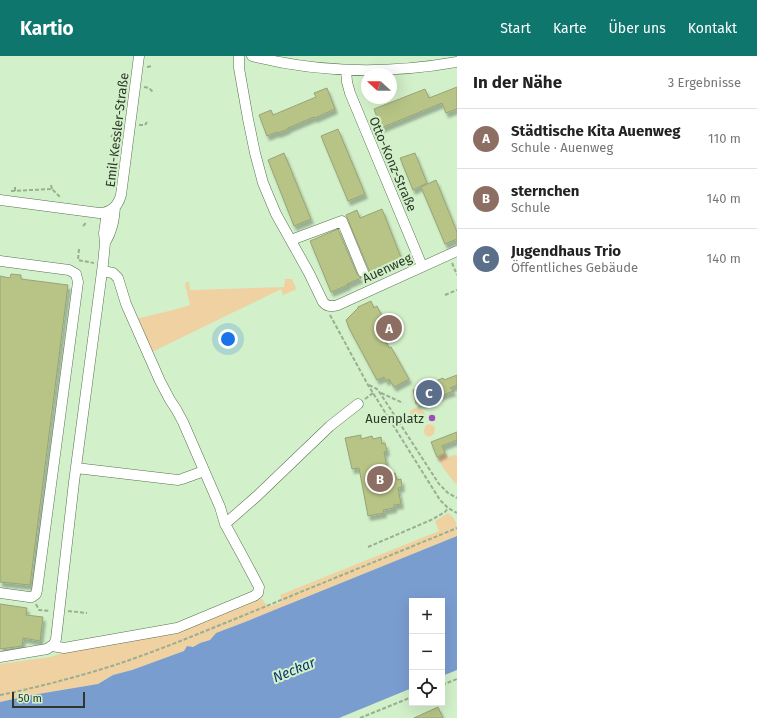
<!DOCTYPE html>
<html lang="de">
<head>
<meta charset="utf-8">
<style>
  :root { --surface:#fff; --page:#f2f2f2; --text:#222; --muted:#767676; --line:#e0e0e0; --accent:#0f766e }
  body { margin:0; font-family:"Fira Sans",sans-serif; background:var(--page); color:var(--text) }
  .controls { position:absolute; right:12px; bottom:12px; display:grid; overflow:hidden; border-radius:0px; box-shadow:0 4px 16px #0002 }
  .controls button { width:36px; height:36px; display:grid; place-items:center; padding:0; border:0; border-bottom:1px solid var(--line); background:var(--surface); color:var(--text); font:20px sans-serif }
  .compass { position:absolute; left:361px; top:12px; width:36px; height:36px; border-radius:50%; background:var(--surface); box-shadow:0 4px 16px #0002; rotate:291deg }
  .scale { position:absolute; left:12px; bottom:10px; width:73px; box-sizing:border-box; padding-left:4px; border:2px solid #2d3829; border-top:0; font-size:11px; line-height:14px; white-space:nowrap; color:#2d3829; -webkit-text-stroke:3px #d2f0c9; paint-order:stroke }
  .you { position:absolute; left:228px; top:283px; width:14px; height:14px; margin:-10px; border:3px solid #fff; border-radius:50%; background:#1a73e8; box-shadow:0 0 0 6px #1a73e833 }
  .badge { display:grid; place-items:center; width:26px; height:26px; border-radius:50%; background:var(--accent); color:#fff; font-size:13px; font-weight:700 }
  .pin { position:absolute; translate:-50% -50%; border:2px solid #fff; box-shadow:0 1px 4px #0006 }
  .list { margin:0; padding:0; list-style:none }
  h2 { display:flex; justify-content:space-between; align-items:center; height:52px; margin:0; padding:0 16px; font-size:17px }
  h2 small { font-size:13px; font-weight:400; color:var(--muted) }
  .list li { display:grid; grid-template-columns:26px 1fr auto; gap:12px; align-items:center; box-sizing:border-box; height:60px; padding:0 16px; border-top:1px solid var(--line) }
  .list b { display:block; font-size:15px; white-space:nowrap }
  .list p { margin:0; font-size:13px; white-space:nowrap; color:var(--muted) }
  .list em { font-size:13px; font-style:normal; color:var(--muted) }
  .icon { flex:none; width:22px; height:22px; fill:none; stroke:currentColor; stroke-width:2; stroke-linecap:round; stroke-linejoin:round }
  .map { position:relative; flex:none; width:457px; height:662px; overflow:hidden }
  header { display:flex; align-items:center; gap:24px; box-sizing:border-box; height:56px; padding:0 20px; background:var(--accent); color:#fff }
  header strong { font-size:19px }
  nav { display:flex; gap:22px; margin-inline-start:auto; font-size:14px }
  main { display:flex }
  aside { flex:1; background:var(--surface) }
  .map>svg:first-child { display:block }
</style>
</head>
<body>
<header>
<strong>Kartio</strong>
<nav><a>Start</a><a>Karte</a><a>Über uns</a><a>Kontakt</a></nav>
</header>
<main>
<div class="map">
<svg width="457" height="662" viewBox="0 0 457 662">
  <defs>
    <filter id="shadow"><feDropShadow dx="2.5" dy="4.5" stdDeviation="1" flood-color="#0004"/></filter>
  </defs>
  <rect width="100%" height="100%" fill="#d2f0c9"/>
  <!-- green -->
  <path fill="#f0d1a2" d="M285,223h7l4,9 -1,2 -12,5 -2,-6 -129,63 -16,-33 37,-9 17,-5 -5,-21 1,-2h3l1,8 94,-3z
    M415,352c5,1 9,2 11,8l-2,3 -6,1 -7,-3 -1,-3v-3z
    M428,368l5,1 2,3 -1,6 -5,3 -4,-2c-2,-4 -1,-8 3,-11z
    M445,397l3,5 5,-3h4v28l-1,1c-7,-8 -14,-17 -19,-27z
    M448,457c9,7 9,11 9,23l-212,86 -29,11 -6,7 -10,3 -16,8 -52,19 -19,5 -15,9 -66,11 -32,7v-38l50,-7 20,-6 142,-33 48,-19h2l6,8 14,-5 -2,-7 159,-64 -4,-10z"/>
  <!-- water -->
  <path fill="#7a9dd0" d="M457,480v134l-15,6v-75h-30v87l-73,30h-339v-16l32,-7 66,-11 15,-9 19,-5 52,-19 3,-5 6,1 7,-4 10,-3 6,-7 29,-11z"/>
  <!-- building -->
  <path fill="#b7c485" stroke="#99a378" filter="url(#shadow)" d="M457,31v22l-11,4 -4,-10 -61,25 -7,-19 51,-20 4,9z
    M327,32l8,21 -20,9 -1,-1 -26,11v1l-10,4 -1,-1 -10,4 -8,-21 12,-5 2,5 43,-18 -2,-4z
    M338,73l27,65 -17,7 -27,-65z
    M284,97l27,66 -17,7 -26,-66z
    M415,97l12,30 -14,7 -13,-32z
    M436,124l21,52v7l-12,5 -24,-57z
    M382,153l20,51 -22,9 1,1 -12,5v-5l-23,-55 11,-5 3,8z
    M338,173l19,45 4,4 -14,6 1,1 -17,7 -21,-51z
    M11,218l10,1v4l47,6 -38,300 -30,-3v-306l10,2z
    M371,245l3,7 3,-2 5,10 -4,1 3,7h-1l6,20 1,-1 2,5 2,-1 18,32 -15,8 -5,-8 -3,2 -2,-4 -7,3 -28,-52 -3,-8 12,-12v-1z
    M457,319v10l-7,3 4,3 -21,7 -8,5 -9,1 -3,-14 30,-12 1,2z
    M457,376v8l-15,6 3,7 -8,4 -6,-15z
    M361,379v4l11,-3 1,3 8,-2 1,7 3,-1 2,8 -3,1 4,22 7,-1 2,7 4,-1 1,8 -4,1 3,16 -7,1v3l-11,2 1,3 -16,3 -9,-48 -7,1 -7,-31z
    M0,548l27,4 -1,7 17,2 -3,24 -17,-3 -1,8 -22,3z
    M438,651l5,11h-29z"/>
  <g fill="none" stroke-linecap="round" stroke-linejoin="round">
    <defs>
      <path id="minor" d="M239,0v12l9,51 7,34 8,30 13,31 33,59 14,29c4,5 9,5 15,3l119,-54
        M252,0c67,17 137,18 205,6
        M346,14l1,12 3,11 72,173
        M0,144l99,13c12,0 19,-7 22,-18l18,-139
        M291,184l51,-19 21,51
        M105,187c7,-12 9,-22 10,-36
        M0,205l69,9 7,4 2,8 -41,308 -1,4 -4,3h-3l-29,-4
        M76,412l102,12 4,-1 22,-8
        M225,468l32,-28 73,-70 28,-22
        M52,590l12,2 113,-20 77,-32 4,-3 1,-6 -17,-32 -17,-31 -5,-17 -37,-85 -7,-13 -6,-9 -10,-19 -34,-77 -8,-26 -5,-5 -11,-2
        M0,601l47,-8 7,-5 2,-5 18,-157 29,-218 2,-21 -1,-10 3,-21"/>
    </defs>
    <!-- minor casing -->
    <use href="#minor" stroke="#587250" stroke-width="11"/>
    <!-- path -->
    <path stroke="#98af91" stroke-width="2" stroke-dasharray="4 2" stroke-linecap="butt" d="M147,11l6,-1
      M144,31l5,1 4,4
      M139,69h6l2,-3
      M111,81l3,-4h5
      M51,129l1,4
      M11,135l41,-2 9,9
      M15,135v-5
      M83,170l2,-2 1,-3
      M79,193l-1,11 16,3
      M452,207l5,12
      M445,239l12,-5
      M330,259l38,70 72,115 8,8 9,5
      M369,329l8,4 3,4 59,91 9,9 9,5
      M381,337l22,10
      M365,343l8,-6
      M368,491l63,-27 14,-8 3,-4
      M36,548l3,6 11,1
      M68,555l19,2
      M442,629l15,-6
      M0,639c39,-8 77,-18 115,-30 48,-16 95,-36 142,-55l12,-5 188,-77
      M360,662l52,-21"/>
    <!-- minor -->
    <use href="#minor" stroke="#fff" stroke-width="10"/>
  </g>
  <!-- markers -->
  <circle fill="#a24cba" stroke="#d2f0c9" stroke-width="1.5" cx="432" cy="362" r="4"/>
  <g text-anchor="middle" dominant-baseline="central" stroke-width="4" stroke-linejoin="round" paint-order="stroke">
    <!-- street labels -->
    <g font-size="13" fill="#2d3829" stroke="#d2f0c9">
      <text transform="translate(117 74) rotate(-83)">Emil-Kessler-Straße</text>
      <text transform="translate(393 108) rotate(67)">Otto-Konz-Straße</text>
      <text transform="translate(387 212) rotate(-25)">Auenweg</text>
    </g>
    <!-- poi labels -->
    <g font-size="13" fill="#2d3829" stroke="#d2f0c9" text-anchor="end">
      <text x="424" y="362">Auenplatz</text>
    </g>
    <!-- water labels -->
    <g font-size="14" font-style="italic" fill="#0a3673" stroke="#d2f0c9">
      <text transform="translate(294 614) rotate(-22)">Neckar</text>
    </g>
  </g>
</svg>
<div class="controls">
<button>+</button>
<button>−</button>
<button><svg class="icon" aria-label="locate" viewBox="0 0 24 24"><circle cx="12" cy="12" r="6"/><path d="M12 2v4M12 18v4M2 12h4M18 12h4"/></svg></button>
</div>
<svg class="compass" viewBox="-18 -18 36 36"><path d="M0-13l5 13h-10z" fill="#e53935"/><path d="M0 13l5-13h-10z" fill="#767676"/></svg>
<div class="scale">50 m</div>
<div class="you"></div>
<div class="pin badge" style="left:389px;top:272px;background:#8d6e63">A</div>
<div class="pin badge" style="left:380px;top:423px;background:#8d6e63">B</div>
<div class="pin badge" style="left:429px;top:337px;background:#5c6f8a">C</div>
</div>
<aside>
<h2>In der Nähe<small>3 Ergebnisse</small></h2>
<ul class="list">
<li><span class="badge" style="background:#8d6e63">A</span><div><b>Städtische Kita Auenweg</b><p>Schule · Auenweg</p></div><em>110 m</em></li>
<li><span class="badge" style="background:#8d6e63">B</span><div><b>sternchen</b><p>Schule</p></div><em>140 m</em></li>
<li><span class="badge" style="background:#5c6f8a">C</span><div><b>Jugendhaus Trio</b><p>Öffentliches Gebäude</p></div><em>140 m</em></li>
</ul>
</aside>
</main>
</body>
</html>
